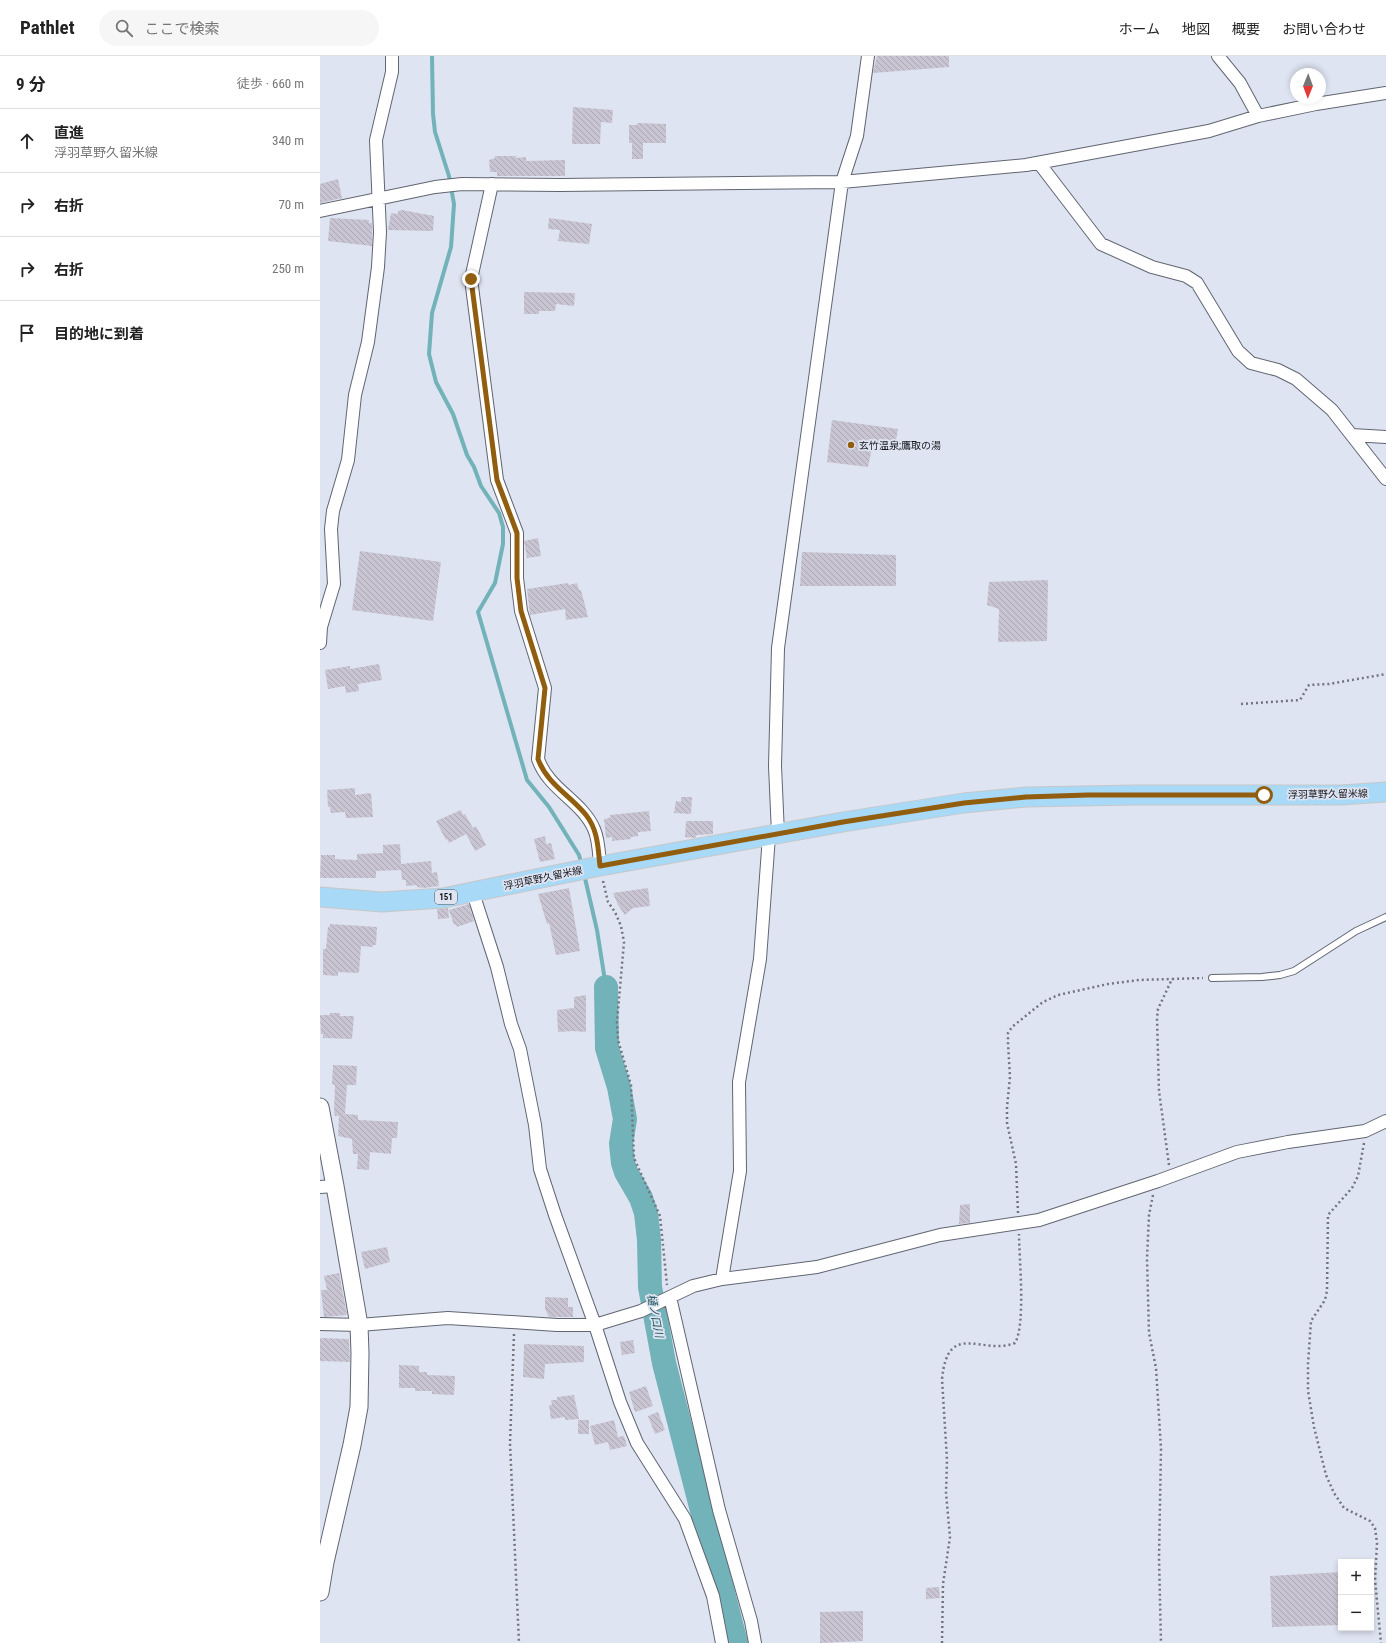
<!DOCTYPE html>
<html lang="ja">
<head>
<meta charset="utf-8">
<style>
  :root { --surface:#fff; --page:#f6f6f6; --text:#222; --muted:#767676; --line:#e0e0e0 }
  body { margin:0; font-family:"Roboto Condensed","Noto Sans JP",sans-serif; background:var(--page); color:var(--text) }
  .controls { position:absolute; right:12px; bottom:12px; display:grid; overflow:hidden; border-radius:0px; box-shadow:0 2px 6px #0003 }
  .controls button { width:36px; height:36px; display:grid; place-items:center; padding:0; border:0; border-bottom:1px solid var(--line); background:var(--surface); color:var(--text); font:20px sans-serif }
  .compass { position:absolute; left:970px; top:12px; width:36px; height:36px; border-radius:50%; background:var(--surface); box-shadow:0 2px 6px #0003; rotate:181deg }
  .stop { position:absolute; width:12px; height:12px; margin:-9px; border:3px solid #915d0f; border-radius:50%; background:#fff }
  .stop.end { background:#915d0f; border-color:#fff; box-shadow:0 1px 4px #0008 }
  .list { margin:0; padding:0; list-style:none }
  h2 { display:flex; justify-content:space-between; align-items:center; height:52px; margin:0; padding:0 16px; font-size:17px }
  h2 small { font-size:13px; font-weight:400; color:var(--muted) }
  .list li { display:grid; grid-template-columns:26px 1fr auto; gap:12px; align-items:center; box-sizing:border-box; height:64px; padding:0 16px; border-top:1px solid var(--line) }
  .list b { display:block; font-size:15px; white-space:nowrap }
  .list p { margin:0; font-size:13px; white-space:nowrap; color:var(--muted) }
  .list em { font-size:13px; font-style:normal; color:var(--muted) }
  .icon { flex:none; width:22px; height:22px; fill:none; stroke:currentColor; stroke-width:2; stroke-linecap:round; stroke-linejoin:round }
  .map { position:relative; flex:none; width:1066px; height:1587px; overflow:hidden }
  header { display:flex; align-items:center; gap:24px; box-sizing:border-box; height:56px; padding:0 20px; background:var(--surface); border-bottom:1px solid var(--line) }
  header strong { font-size:19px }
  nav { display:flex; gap:22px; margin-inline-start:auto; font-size:14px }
  .search { width:280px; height:36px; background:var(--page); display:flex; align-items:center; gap:10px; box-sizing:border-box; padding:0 14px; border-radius:22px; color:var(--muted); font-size:15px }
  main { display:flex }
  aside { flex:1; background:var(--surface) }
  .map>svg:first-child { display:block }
</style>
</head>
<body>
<header>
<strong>Pathlet</strong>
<div class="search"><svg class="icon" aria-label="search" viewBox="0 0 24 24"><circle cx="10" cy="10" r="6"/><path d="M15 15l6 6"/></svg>ここで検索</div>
<nav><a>ホーム</a><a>地図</a><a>概要</a><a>お問い合わせ</a></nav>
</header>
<main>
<aside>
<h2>9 分<small>徒歩 · 660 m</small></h2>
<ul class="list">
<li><svg class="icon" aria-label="ahead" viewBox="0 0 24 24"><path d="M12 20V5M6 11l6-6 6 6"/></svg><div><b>直進</b><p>浮羽草野久留米線</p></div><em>340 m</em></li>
<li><svg class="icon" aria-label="right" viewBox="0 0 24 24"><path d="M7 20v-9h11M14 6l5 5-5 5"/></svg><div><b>右折</b></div><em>70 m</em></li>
<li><svg class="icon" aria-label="right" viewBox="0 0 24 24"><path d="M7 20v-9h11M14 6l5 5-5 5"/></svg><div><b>右折</b></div><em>250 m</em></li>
<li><svg class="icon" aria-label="arrive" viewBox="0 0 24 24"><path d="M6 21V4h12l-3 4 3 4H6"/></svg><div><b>目的地に到着</b></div></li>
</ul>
</aside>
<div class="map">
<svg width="1066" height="1587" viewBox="0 0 1066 1587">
  <defs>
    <pattern id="building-back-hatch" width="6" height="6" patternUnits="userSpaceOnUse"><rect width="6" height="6" fill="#c8c4d1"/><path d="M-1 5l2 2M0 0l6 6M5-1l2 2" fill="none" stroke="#aba8b3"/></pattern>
  </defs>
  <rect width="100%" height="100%" fill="#dfe4f2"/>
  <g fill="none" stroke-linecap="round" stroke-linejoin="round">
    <!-- stream -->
    <path stroke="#72b2b9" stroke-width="4" d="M112,0l1,58 2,18 14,44 5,28 -3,43 -19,66 -3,41 7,28 17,32 14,41 7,12 7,19 18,27 4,14v17l-8,39 -17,29 49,168 22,27 30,48 3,11
      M264,818l13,56 9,57"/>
    <!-- river -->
    <path stroke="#72b2b9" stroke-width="24" d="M286,931l1,61 12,39 6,32 -4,25 2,19 3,9 15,26 5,15 3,27 1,47 14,76 72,280"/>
  </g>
  <!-- building -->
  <path fill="url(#building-back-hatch)" d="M557,0h72v11l-76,6z
    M253,51l40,3 -1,13 -11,-1 -1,22h-28z
    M317,67l29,1v19h-23v16h-11v-16h-3v-18h8z
    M175,100h21v2l10,-1v4l39,-1v16h-68v-4h-7l-1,-12 6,-2z
    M18,123l4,19 -22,5v-19z
    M82,154l32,6 -1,15 -45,-1 3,-17 7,1v-3z
    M10,162l39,2v3h3v23l-44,-5z
    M229,162l43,6 -3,20 -31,-3 2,-11 -12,-1z
    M204,236l51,1 -1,13 -18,-2 -1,7h-16v3h-15z
    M512,364l66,9 -3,17 -22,-3 -5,24 -41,-5z
    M218,482l3,18 -14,2 -3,-17z
    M40,495l81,11 -8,59 -81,-11z
    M482,496l94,3v31h-96z
    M728,524l-1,61 -49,1 1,-33 -12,-4 2,-23z
    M248,527l1,2 8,-2 2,7h2l7,27 -22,3 -1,-11 -35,6 -3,-26z
    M59,608l3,16 -24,4 1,7 -13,2 -1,-7 -17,3 -3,-19 25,-4v3z
    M35,732v7l16,-2 2,24 -27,1 -1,-6 -14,1 -1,-6h-2l-1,-17z
    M361,741h11l-1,17 -17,-1 2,-12 5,1z
    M141,754l2,5 2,-1 8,14 3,-2 10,19 -11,6 -9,-17 -17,9 -2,-4 -1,1 -10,-19z
    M329,755l2,20 -13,1v4l-7,1v2l-19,2v-4l-6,1 -2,-19 6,-1v-3z
    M366,765h27v13l-17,1v3l-11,-1z
    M225,780l1,8 5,-1 4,16 -15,3 -6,-23z
    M80,788l1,20 30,-3 1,12 5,-1 2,14 -15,2 -7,-1v-2l-11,1v-6h-4l-1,-10 -25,1v7h-56l1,-23h14v4l22,1v-6l26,-1v-8z
    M249,832l11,63 -24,4 -7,-32 -2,1 -9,-30z
    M328,832l2,18 -17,2 -8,7 -7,-10 -5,-12z
    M149,848l5,17 -17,6 -1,-3 -2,1 -5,-15z
    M128,852l1,10 -11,1 -1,-10z
    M10,868l47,3 -1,18h-3v2l-12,-1 -2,26 -1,1 -20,-1v4l-15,-1v-26h3l2,-23 2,1z
    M266,939v37l-13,-1 -15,1 -1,-22 17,-2v-11z
    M10,957h10v3h14l-2,23 -29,-1v-4h-2l-1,-19h10z
    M13,1009l24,1 -1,19h-9l-2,29 13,1v5l40,2 -1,16h-5l-1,16 -21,-2 -1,18 -12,-1 1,-15h-5l-1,-15 -14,-3 1,-20h-4l-1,-4 1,-27 -3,-1z
    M650,1148v19l-11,1 1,-19z
    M67,1191l3,15 -25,7 -4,-17z
    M19,1217l8,42 -23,2 -3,-27h6l-3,-14z
    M225,1241l23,1v9h5v10h-24l-4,-8z
    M0,1282l29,1 1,23 -30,-1z
    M313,1284l2,13 -13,2 -2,-13z
    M204,1288l60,2v16l-39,2 -1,15 -21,-2z
    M79,1309l20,1v6h8v3l28,1 -1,19 -22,-1v-3h-17v-3h-16z
    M326,1330l7,20 -18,6 -6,-20z
    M254,1339l5,24 -14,1v-3l-14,2 -2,-14h3l-1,-5h6v-3z
    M338,1356l7,18 -10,4 -7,-18z
    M258,1364h11v14h-11z
    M294,1364l4,17 6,-1 3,10 -17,4 -2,-8 -13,3 -5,-19z
    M1021,1516v53l-69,2 -2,-51z
    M619,1531l1,11 -14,1v-11z
    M543,1555v30l-43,2v-31z"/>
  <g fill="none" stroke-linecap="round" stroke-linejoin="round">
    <defs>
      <path id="lane" d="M892,922l50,-1 18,-2 14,-4 62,-40 30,-14"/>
      <path id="street" d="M898,0l22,27 18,33
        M719,107l62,81 51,23 34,9 11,7 41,68 13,12 27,7 18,9 36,31 54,69
        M172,128l-21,95 26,201 20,53v45l4,33 24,77 -7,71c10,30 44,42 56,70 5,11 5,25 6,37
        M0,155l115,-24 27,-3 98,1 282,-3 184,-17 183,-34 49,-15 58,-12 70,-11
        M1032,379l34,2
        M0,587l1,-16 13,-43 -3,-55 2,-18 15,-51 7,-65 13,-53 10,-75 2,-35 -4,-92 16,-68v-16
        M458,778l-3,-68 3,-118 64,-466 15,-46 11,-80
        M153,837l24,74 14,57 9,25 15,76 5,44 15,46 40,110 25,77 17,41 48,76 28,77 9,47
        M0,1131l15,-1
        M402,1223l18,-108 -1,-89 21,-123 9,-123
        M0,1268l39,1 89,-7 109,7h38l46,-14 29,-14
        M435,1587l-4,-22 -32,-111 -49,-213 23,-11 29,-7 95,-12 123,-32 99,-15 119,-39 79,-29 51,-10 77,-11 21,-10"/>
      <path id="secondary" d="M0,1051l15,79 24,139 1,28 -1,54 -7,38 -27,117 -5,30"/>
      <path id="primary" d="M0,841l62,5 61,-4 152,-31 248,-45 121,-19 62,-6 110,-2h205l45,-3"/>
    </defs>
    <!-- lane casing -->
    <use href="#lane" stroke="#616571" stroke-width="8"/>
    <!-- street casing -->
    <use href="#street" stroke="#616571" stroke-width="14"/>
    <!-- secondary casing -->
    <use href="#secondary" stroke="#616571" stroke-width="19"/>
    <!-- primary casing -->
    <use href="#primary" stroke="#c7c7c8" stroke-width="21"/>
    <!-- path -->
    <path stroke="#72757e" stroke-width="2.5" stroke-dasharray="2 3" stroke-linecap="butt" d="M921,648l59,-4 9,-15 20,-1 57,-10
      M283,825l5,21 7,10 6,14 3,16 -7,80 1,18 13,45 3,73 26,58 7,69
      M1044,1087l-6,33 -6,12 -24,27 -1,76 -2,9 -14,21 -3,43v27l6,36 12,48 8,18 10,15 26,13 5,7 2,15 -2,37 6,63
      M849,1109l-10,-74 -2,-73 1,-9 14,-30 31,-1
      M833,1139l-4,20 -2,44 2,74 7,35 5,81 -2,109 2,85
      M698,1157l-2,-49 -9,-41v-16l3,-30 -2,-34v-10l4,-6 31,-25 15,-7 50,-11 31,-4 33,-1
      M194,1278l-4,109 9,200
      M622,1587l1,-59 7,-47 -4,-44 1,-33 -5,-81c6,-60 40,-23 73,-36 11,-19 4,-85 4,-109"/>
    <!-- lane -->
    <use href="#lane" stroke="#fff" stroke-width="6"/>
    <!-- street -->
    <use href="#street" stroke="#fff" stroke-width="12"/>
    <!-- secondary -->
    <use href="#secondary" stroke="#fff" stroke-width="17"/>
    <!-- primary -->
    <use href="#primary" stroke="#a8d9f7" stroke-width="19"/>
  </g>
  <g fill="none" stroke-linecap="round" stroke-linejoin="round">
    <!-- route -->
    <path stroke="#915d0f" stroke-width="5" d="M151,223l26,201 20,53v45l4,33 24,77 -7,71c9,25 33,37 48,56 12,15 12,33 14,51l243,-44 121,-19 62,-6 62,-2h176"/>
  </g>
  <!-- markers -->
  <circle fill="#915d0f" stroke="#dfe4f2" stroke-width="1.5" cx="531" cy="389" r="4"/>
  <g text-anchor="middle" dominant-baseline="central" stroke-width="3.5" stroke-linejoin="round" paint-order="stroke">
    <!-- shield labels -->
    <rect fill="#dfe4f2" stroke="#51535b" stroke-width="1" x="115" y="834" width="22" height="14" rx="3"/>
    <g font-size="9" font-weight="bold" fill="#14151a">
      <text x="126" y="841">151</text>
    </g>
    <!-- poi labels -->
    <g font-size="10" fill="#14151a" stroke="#dfe4f2" text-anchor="start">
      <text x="539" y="389">玄竹温泉;鷹取の湯</text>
    </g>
    <!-- street labels -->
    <g font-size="10" fill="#14151a" stroke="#dfe4f2">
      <text transform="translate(1008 738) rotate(-1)">浮羽草野久留米線</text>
      <text transform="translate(223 822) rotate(-12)">浮羽草野久留米線</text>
    </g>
    <!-- water labels -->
    <g font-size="11" font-style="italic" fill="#1c545a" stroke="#dfe4f2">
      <text transform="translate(335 1260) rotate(79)">樋ノ口川</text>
    </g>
  </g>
</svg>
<div class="controls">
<button>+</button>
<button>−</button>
</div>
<svg class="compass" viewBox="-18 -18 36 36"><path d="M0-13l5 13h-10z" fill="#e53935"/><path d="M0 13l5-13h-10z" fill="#767676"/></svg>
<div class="stop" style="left:944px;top:739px"></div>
<div class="stop end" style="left:151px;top:223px"></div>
</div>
</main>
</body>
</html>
